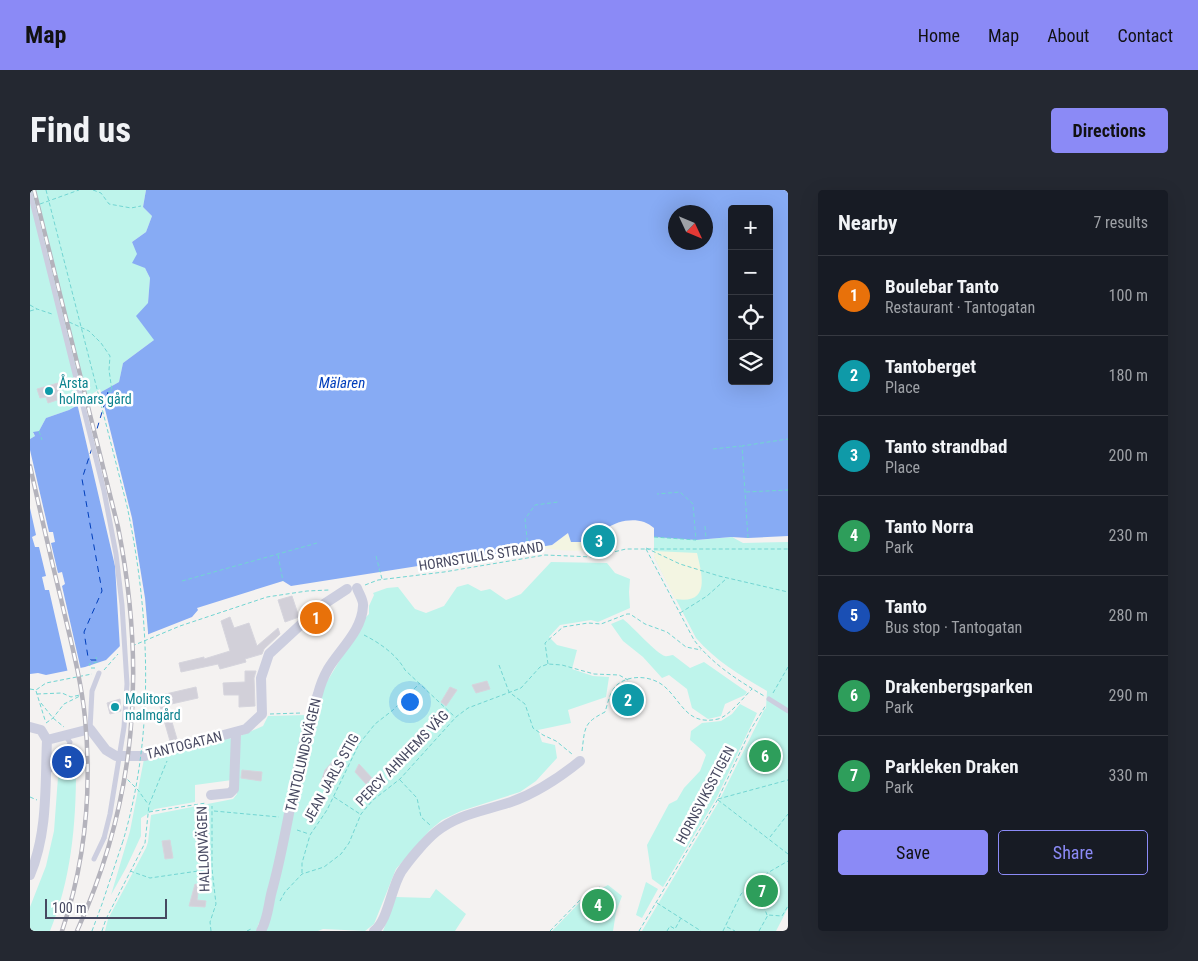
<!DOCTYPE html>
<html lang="en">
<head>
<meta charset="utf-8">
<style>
  :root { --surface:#171b24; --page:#242831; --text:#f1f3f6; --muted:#9ea1a6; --line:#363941; --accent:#8b8af6 }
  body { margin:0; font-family:"Roboto Condensed",sans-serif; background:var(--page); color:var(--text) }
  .controls { position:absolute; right:15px; top:15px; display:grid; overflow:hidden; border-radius:5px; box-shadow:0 5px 20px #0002 }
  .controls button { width:45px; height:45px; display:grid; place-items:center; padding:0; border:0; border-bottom:1px solid var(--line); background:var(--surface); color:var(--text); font:25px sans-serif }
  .compass { position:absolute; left:638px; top:15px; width:45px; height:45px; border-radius:50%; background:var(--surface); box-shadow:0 5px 20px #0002; rotate:134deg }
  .scale { position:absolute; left:15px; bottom:12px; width:122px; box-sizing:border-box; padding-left:5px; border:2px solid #474961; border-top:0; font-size:14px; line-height:18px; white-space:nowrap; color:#474961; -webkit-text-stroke:4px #fff; paint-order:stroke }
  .you { position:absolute; left:379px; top:511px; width:18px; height:18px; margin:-12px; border:4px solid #fff; border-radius:50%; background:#1a73e8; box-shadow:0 0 0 8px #1a73e833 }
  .badge { display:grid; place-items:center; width:32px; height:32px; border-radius:50%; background:var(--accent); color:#fff; font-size:16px; font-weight:700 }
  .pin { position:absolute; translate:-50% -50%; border:2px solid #fff; box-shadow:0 1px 5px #0006 }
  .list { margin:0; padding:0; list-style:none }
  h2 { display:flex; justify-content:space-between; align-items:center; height:65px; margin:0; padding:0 20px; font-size:21px }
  h2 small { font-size:16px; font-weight:400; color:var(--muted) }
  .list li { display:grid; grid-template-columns:32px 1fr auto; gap:15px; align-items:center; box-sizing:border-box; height:80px; padding:0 20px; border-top:1px solid var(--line) }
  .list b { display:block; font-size:19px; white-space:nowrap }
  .list p { margin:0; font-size:16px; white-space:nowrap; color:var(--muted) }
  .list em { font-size:16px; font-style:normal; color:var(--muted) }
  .actions { display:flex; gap:10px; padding:15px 20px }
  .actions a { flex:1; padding:11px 0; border:1px solid var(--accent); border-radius:5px; text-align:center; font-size:18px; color:var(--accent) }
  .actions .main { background:var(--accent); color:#111 }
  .icon { flex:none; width:28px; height:28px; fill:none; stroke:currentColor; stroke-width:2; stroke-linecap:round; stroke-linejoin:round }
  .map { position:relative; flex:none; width:758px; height:741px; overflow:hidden; border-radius:5px }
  header { display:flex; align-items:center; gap:30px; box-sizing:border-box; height:70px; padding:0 25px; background:var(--accent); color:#111 }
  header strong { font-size:24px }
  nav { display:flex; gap:28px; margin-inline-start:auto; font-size:18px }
  .intro { display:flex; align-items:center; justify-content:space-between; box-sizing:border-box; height:120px; padding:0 30px }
  h1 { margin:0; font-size:35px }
  .button { padding:12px 22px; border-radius:5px; background:var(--accent); color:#111; font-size:18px; font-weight:700 }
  main { display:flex; gap:30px; padding:0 30px }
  aside { flex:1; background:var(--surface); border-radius:5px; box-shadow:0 5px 20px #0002 }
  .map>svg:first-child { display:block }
</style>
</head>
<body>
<header>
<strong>Map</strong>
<nav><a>Home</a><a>Map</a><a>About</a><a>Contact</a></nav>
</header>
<div class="intro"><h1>Find us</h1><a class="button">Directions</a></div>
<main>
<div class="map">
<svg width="758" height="741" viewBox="0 0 758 741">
  <rect width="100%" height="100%" fill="#f4f2f1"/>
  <!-- green -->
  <path fill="#bef4eb" d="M0,0h116l-3,17 9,9 -6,16 -14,10 18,36 -2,25 6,37 -31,23 -4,19 -50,28 -23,8 -7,13 -6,2 2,3 -5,3z
    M624,347l42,3 36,-3 11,6 45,-1v366l-12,23h-134l76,-128 46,-93 2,-2 1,-17c-26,-15 -51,-30 -71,-53l-42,-81z
    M521,372l56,1 8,10 15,6 -1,13 1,16 -32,14 -7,-2 -31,5 -11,12 8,8 20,5 -5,19 21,7 16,1 -3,20 -38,13 3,13 -33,7 4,12 13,3 2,13 -21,23 -16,11 -59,19 -19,9 -12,10 -34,39 -22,55 -9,7 -42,-2 -5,2h-54l-5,-8 -3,8h-151l3,-12 38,-71 2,-6 3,-27 82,-16 4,-5 3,-58 23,-10 5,-10 39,-1 58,-97 4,-4v-8l5,-11 -1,-2 14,-5 11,-1 17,22 11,4 18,-7 13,-19 11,-3 13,7 9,-2 16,11 15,-6z
    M593,429c8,6 35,36 42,37 2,1 5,-1 8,-1l17,13 14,-6 43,30 -2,3 -20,9 -4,12 -13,3 -16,-11 -5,-19 -18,-14 -7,3 -19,-21 -20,-16 -12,-17z
    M710,514l17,9 -41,86 -53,88 -11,-8 -5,-34 22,-41 8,-4 7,-12 16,-17 6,-16 -3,-4 -13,-11 1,-9 11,-8 19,-2 11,-7z
    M199,547l5,5 -2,38 -37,5v17l-40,7 -14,9v18l-15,32 -15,27 19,-64 14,-72z
    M46,581c0,54 -5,109 -26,160h-20v-24l16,-41 8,-35 4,-54z
    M616,692l12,7 -16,29 -6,-3z
    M578,695l14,11 -6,16 -3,19h-61l33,-34z
    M406,699l30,25 -11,17h-72l13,-34 34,1z"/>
  <!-- sand -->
  <path fill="#f3f5e2" d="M538,343l19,9 17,-7 6,9c-23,11 -51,6 -76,3l18,-2z
    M624,361l43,2c5,22 14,52 -22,46l-21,-42z"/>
  <!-- water -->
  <path fill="#87abf4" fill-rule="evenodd" d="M116,0h642v346l-40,2 -17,-1 -35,3 -42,-3v-9c-13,-12 -34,-9 -49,1l-1,6 -17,7h-16l-3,-9 -16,12 -261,41 -8,-5 -86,27 1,2 -6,7 -71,28 -15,15 -21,7 -39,8 -8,-2 -8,1v-235l5,-3 -2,-4 6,-1 7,-13 23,-8 50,-28 4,-19 31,-23 -18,-24 12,-13 2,-25 -5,-10 -13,-5 5,-9 -5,-12 14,-10 6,-16 -9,-9zM702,19h37v172h-37zM646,22h30v30h-30z"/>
  <!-- pier -->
  <path fill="#f4f2f1" d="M70,199l32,129 13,80 3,34v5l-28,12 -5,-83 -38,-163z
    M0,260l19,82h4l2,10 -4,1 7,30 4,-1 3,12 -3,2 19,84 -13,3 -19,-83h-4l-3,-13 4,-1 -7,-29h-4l-3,-10 4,-2 -6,-27z"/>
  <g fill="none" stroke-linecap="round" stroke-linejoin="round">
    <!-- ferry -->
    <path stroke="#003ebb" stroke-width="1" stroke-dasharray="6 5" stroke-linecap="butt" d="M64,249l14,-47
      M62,258l-10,31 20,112 -18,41 4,25 3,3h6"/>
  </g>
  <!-- building -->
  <path fill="#d2d0d9" stroke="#d6d5dd" d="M28,193l2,10 -4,1 1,6 -9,3 -2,-6 -6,1 -3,-9z
    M262,406l7,21 -14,5 -7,-22z
    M200,427l4,11 15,-5 8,23 21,-18 2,6 -16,15 -2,5 -17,5 1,3 -26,7 -2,-5 -37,8 -2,-9 25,-6v2l26,-8 -9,-30z
    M215,481h11l-2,7 1,28 -16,1v-12h-15l-1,-12 22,-1z
    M457,491l3,8 -14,4 -4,-8z
    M166,497l2,11 -31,7 10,34 -7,2 -13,-45z
    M420,497l7,3 -11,16 -5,-4z
    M90,509l1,12 -11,3 -3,-11z
    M305,569l-8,28 -7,-2 5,-15z
    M329,574l13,14 -6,6 -11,-12z
    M212,580l20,2 -1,9 -20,-3z
    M140,650l3,18 -8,1 -3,-18z
    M165,694l4,1 -2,15 9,1 -1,6 -16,-1z"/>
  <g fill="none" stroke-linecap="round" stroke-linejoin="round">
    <!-- path -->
    <path stroke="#72d5d2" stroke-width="1" stroke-dasharray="4 2.5" stroke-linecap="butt" d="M63,0l8,3 8,11 22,4 10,-2
      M10,14l39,-14
      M0,115l7,4 15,5
      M0,121l7,-2
      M39,132l20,9 12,12 9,13 -1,14 3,21
      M78,202l7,-2
      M9,241l3,9
      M683,259l28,-3
      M716,302l42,-2
      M675,336l1,13
      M624,347l42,3 -3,-36 -13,-12 -23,2
      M718,348l-6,-92 46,-7
      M498,358l-3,-29 10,-14 23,-3
      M616,358l34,16 39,12 69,16
      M616,359l48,91c19,25 44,40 70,56
      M248,365l5,26
      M346,366l6,23
      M152,391l135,-38
      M335,395l13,-5 66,-8 101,-17 48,2 33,-8h162
      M650,423l27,-17 19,-17
      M334,445c16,8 33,20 41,35l50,47
      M102,456l48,-20 87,-29 40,-6 22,-1
      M518,474l-3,-21 18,-16 25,-4 13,1 26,-10h3l15,10 22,8 19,15 15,3
      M469,475l10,27 16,12 8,24 10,7 13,6 16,13
      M65,478h-4l-2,-4 8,-2 -1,-5
      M74,480l14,-16
      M0,499l6,1 10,-7 46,-9
      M6,501l9,29
      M743,503l15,-26
      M7,504l25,-1 9,4 13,-3
      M11,513l12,15 11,9
      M240,524l31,-1
      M16,533l7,-5 11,-14 20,-10
      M552,561c3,-23 1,-28 23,-39 3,-9 5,-22 13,-28 13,-10 35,-8 47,3 17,15 22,39 53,32 10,-2 26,-22 34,-30
      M93,585l15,15 10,14
      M370,590l17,18 4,19 9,8
      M0,607l7,3
      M304,607l26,17
      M688,609l70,-19
      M688,610l70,54
      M184,621l65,6
      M119,622l57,-9
      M267,640l12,4
      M740,647l18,-23
      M100,681l20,7 62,-9
      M272,683v-10l8,-28 17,-25 32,-66 16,-20 18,-14 27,-27
      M726,691c1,15 6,20 11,34
      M741,704l3,-4
      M250,711l5,-9 17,-18 22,-7 17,-13 8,-11 12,-29 12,-14 27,-21 56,-62 12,-9 53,-20 19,-21 8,-3 14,1 32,9 25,1 9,5
      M627,713l44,28
      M697,737l8,4
      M62,741l10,-27 21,-63
      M72,741l4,-12 39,-76 4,-38 18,-44
      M181,741l-1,-9 6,-18 -4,-35v-63
      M217,741l4,-2
      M520,741l34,-35 16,-9
      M609,741l79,-132 33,-70 15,-24
      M637,741l3,-5 5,3 6,-11
      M693,741l18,-37 23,-19 24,-14
      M729,741l9,-16 14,1 6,-10"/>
    <!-- service -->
    <path stroke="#cccedf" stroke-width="5" d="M739,509l19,12
      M60,539l2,-38 7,-18
      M18,582l20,-19 2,-11 -5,-6
      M64,669l10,-21"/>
    <!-- minor -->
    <path stroke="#cccedf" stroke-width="10" d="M0,537l11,3 6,10c-2,46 1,92 -17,135
      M17,550l43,-11 16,21 10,6h29l101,-27 16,-15 -1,-36 8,-24 52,-48 26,-17
      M181,605l19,-2 4,-4 2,-56
      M231,741c8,-15 7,-28 12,-44 17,-64 23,-131 45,-193 2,-8 6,-18 10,-25 12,-20 34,-38 35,-63 1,-5 -4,-12 -6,-18
      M344,741c14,-10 17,-43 27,-59 8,-12 24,-31 35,-40 22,-18 49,-21 75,-30 25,-9 48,-24 69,-41"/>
    <defs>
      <path id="rail" d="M4,0l84,337c28,141 19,272 -41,404
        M0,276c10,44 20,89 31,133 9,39 20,79 24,119 7,72 0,145 -23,213"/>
    </defs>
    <!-- rail casing -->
    <use href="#rail" stroke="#b4b3bc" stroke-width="4.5"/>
    <!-- rail -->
    <use href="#rail" stroke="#fff" stroke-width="2.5" stroke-dasharray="8" stroke-linecap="butt"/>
    <!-- path-bridge -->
    <path stroke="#72d5d2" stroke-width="1" stroke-dasharray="4 2.5" stroke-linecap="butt" d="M16,0l81,316c23,108 28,228 -4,335"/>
    <!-- service-bridge -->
    <path stroke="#cccedf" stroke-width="5" d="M0,3l74,298 12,63 6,51 5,79 -3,43 -14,87 -6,24"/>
  </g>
  <!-- markers -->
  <g fill="#0f9aa8" stroke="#fff" stroke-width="2">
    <circle cx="19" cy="201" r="5"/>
    <circle cx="85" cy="517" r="5"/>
  </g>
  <g text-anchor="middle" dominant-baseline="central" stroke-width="5" stroke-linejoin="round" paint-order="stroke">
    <!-- culture labels -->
    <g font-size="14" fill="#0d838f" stroke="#fff" text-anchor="start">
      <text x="29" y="193">Årsta<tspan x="29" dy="16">holmars gård</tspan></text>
      <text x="95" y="509">Molitors<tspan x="95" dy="16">malmgård</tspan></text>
    </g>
    <!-- street labels -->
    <g font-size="14" fill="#474961" stroke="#fff">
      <text transform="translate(451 366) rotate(-9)">HORNSTULLS STRAND</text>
      <text transform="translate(154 555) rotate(-14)">TANTOGATAN</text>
      <text transform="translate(273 565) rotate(-77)">TANTOLUNDSVÄGEN</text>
      <text transform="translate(372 568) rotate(-46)">PERCY AHNHEMS VÄG</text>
      <text transform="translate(301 588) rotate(-61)">JEAN JARLS STIG</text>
      <text transform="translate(675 605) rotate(-62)">HORNSVIKSSTIGEN</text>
      <text transform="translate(173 659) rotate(-92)">HALLONVÄGEN</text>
    </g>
    <!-- water labels -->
    <g font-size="15" font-style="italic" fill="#003ebb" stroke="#fff">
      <text x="312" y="193">Mälaren</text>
    </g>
  </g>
</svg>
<div class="controls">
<button>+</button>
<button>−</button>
<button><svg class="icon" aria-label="locate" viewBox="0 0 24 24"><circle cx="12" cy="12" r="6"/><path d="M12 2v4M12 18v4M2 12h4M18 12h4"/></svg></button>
<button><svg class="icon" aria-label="layers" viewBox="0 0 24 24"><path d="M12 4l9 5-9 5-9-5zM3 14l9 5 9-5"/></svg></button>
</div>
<svg class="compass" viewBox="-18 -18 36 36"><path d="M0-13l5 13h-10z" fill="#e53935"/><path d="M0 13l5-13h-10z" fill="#9ea1a6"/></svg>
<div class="scale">100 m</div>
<div class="you"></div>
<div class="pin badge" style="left:286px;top:428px;background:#e8710a">1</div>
<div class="pin badge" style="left:598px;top:510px;background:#0f9aa8">2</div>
<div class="pin badge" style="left:569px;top:351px;background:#0f9aa8">3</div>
<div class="pin badge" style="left:568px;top:715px;background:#2e9e5b">4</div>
<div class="pin badge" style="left:38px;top:572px;background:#1a4fb4">5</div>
<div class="pin badge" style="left:735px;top:566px;background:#2e9e5b">6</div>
<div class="pin badge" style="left:732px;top:701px;background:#2e9e5b">7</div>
</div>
<aside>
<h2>Nearby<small>7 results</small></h2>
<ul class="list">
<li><span class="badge" style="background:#e8710a">1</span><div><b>Boulebar Tanto</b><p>Restaurant · Tantogatan</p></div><em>100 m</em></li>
<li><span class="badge" style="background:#0f9aa8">2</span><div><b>Tantoberget</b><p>Place</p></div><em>180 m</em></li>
<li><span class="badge" style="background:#0f9aa8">3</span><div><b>Tanto strandbad</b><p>Place</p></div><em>200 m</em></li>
<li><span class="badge" style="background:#2e9e5b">4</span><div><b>Tanto Norra</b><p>Park</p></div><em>230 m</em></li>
<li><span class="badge" style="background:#1a4fb4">5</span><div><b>Tanto</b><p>Bus stop · Tantogatan</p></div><em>280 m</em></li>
<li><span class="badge" style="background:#2e9e5b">6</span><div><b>Drakenbergsparken</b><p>Park</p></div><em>290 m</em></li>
<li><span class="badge" style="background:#2e9e5b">7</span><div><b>Parkleken Draken</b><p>Park</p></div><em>330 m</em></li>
</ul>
<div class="actions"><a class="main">Save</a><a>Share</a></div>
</aside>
</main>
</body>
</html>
